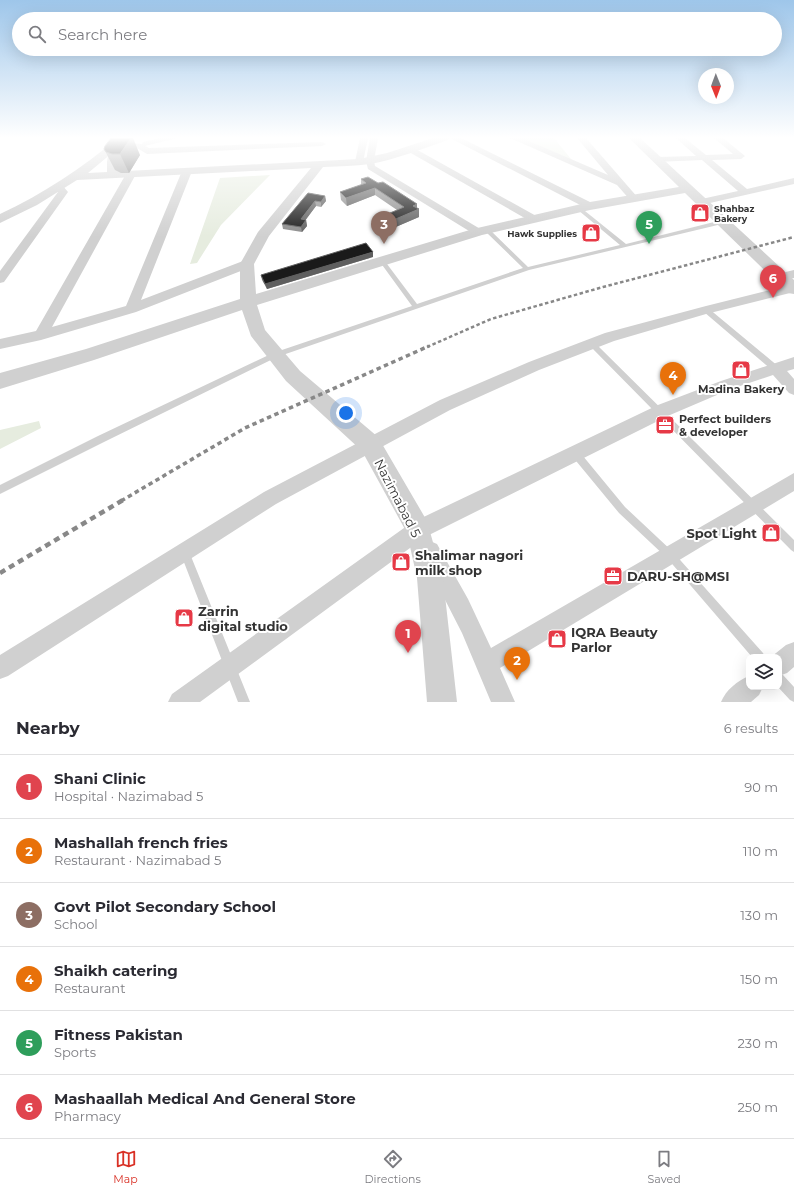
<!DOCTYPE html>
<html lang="en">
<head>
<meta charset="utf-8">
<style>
  :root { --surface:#fff; --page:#f2f2f3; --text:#2b2b33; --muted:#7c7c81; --line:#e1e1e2; --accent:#d93025 }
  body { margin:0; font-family:Montserrat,sans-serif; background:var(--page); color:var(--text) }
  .controls { position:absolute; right:12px; bottom:12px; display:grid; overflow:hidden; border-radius:8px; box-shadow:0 4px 16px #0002 }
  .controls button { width:36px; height:36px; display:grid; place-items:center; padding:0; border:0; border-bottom:1px solid var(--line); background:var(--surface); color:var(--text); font:20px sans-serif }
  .compass { position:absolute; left:698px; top:68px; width:36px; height:36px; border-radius:50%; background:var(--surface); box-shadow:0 4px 16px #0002; rotate:179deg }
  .you { position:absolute; left:346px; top:413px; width:14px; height:14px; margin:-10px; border:3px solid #fff; border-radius:50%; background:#1a73e8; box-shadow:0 0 0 6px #1a73e833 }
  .badge { display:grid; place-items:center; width:26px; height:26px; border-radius:50%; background:var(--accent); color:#fff; font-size:13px; font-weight:700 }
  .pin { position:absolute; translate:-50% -33px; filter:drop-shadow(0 1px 2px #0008) }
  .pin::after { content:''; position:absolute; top:21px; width:14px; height:12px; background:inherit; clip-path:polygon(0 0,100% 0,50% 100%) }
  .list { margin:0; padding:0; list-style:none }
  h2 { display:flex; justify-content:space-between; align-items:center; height:52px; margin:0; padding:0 16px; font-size:17px }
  h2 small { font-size:13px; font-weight:400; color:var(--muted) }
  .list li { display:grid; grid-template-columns:26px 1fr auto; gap:12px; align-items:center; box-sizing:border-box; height:64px; padding:0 16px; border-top:1px solid var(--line) }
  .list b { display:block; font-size:15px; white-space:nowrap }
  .list p { margin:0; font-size:13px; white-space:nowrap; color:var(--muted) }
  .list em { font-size:13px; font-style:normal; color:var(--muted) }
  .icon { flex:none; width:22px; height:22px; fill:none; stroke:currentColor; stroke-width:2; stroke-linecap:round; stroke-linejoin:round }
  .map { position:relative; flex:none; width:794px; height:702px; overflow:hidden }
  .search { position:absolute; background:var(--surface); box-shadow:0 4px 16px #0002; left:12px; right:12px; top:12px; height:44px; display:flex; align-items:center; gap:10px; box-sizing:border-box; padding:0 14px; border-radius:22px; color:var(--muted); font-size:15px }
  .sheet { height:436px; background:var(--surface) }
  nav { display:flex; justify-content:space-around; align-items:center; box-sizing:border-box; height:56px; border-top:1px solid var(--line); background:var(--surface); font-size:11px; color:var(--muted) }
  nav a { display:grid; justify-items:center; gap:2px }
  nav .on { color:var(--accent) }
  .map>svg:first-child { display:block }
</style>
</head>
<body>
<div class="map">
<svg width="794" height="702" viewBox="0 0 794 702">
  <rect width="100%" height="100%" fill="#fff"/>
  <!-- green -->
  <path fill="#e6ecdf" d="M514,138h40l21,26z
    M270,175l-49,50 -24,38 -7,1 30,-86z
    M39,421l2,7 -41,21v-19z"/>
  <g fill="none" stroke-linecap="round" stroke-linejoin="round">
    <!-- service -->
    <path fill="#d0d0d0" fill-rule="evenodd" d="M580,207l46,37 96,-24 3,2 -3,2 -193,46 -252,87 -173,85 -104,52v-9l98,-49 175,-83 139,-47 -32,-44v-2h4l33,44 106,-36 -38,-37v-2h4l39,38 92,-22 -42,-35v-2z
      M704,308h4l71,59 1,2 -1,2h-6l-69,-59 -1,-2z
      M592,341l2,1 200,198v12l-3,-2 -201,-204 -1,-2 1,-2z
      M575,449l3,1 47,57 48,45 90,101 2,4h-13l-85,-99 -48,-45 -47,-57 -1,-3 1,-3z
      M185,547l3,2 62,153h-12l-58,-150 2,-3z
      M779,673l4,2 11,12v15l-4,-2 -12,-13z"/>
    <!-- minor -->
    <path fill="#d0d0d0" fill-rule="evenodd" d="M161,138h16l-32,8 4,2 173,-6 4,2 -4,2 -175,8 -10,-6h-19l-4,-3 4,-3 24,2 1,-2z
      M360,138h8l-5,24 -4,3 -4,-3z
      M370,138h8l-4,23 1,5 107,64 1,2 -1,2h-8l-106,-65 -2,-8z
      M450,138h11l133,66 1,2 -5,3 -4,-1z
      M510,138h12l86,37 -31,-37h9l53,61 -5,3 -3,-1 -14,-16z
      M676,138h9l21,17 27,-1 -19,-16h9l22,18 -4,3 -29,1 35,29 47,-11v6l-93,21 -4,-1 -1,-2 1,-2 41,-9 -36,-31 -48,2 -1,-2 4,-3 39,-1z
      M113,146l4,3 -2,13 1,8 10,5 -2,2h-6l-11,-5v-10l2,-13z
      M412,147l126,70 1,2 -1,2h-8l-121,-69 -1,-2z
      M187,168l5,3 -51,129 102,-39h8l2,3 -2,3 -115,45 -95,28 -41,9v-10l36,-8 90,-157 5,-3 5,3 -84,153 74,-21 56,-135z
      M59,184l3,1 6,7 -64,90 -4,1v-12l58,-79 -4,-5z
      M794,270v8l-13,3 -4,-1 -2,-3 2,-3z
      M794,284v8l-88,22 -92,27 -75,29 -89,40 -174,94 -268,172 -8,3v-24l264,-163 176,-92 89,-38 76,-29 101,-27z
      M794,357v12l-7,2 7,8v16l-5,-2 -16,-18 -42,14 -61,26 -245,122 -225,165h-32l4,-8 239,-171 247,-118 63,-24z
      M794,473v18l-294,177 15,34h-24l-29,-69 -42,-82 3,-7 7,-3 7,3 31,55 23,49z
      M794,642v25l-7,6 -8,3v-19h-8l15,-12z
      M749,676v11h14l-4,8 -8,7h-30c5,-12 16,-21 28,-26z"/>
    <!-- tertiary -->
    <path fill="#d0d0d0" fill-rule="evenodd" d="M118,138h12l-42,35 271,-14 28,-6 46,-15h16l-1,2c-26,9 -51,19 -78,24 -15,2 -31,2 -47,3l-54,69 -15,28 2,30 217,-65 117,-27 89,-15 -50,-49h11l154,142v14l-6,-1 -103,-100 -95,17 -108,25 -225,70 8,25 35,41 78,66 49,84 16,57 14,124h-30l-10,-124 -10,-45 -45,-82 -76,-70 -35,-45 -9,-26 -148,50 -94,29v-16l86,-24 154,-50v-35l18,-32 53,-64 -234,12 -40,25 -37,18v-9c43,-20 82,-46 118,-76z"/>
    <!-- rail-far2 -->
    <path stroke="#888" stroke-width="2.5" stroke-dasharray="3.5 2.5" stroke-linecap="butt" d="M427,347l64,-28 112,-32 191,-50"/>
    <!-- rail-far1 -->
    <path stroke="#888" stroke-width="3.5" stroke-dasharray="4.5 3.5" stroke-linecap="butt" d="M121,501l124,-73 184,-82"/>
    <!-- rail -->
    <path stroke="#888" stroke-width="4.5" stroke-dasharray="6 4.5" stroke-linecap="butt" d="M0,573l123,-73"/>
  </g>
  <!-- wall -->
  <path fill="#8c8c8c" d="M104,149l36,6 -11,18h-8l-6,-3z
    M361,179l17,4 41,26v8l-35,15 -8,-5v-8l21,-9 -22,-15 -28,11 -6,-6 -1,-8 21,-7z
    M308,193l17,3 1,5 -5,6 -5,-1 -11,14h1l1,6 -5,6 -19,-3 -1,-5z
    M373,257l-106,32 -5,-9 -1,-5z"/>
  <!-- shaded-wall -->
  <path fill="#5f5f5f" d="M131,138h2l7,17 -11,18 -9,-19z
    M375,188v7l-28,11 -1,-8z
    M325,196l1,5 -5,6v-5z
    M315,201l1,5 -14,19 -1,-6z
    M417,204v6l2,-1v8l-35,15v-8l29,-18z
    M306,220l1,6 -5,6 -1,-5z
    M373,252v5l-106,32 -2,-5z"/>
  <!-- building -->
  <path fill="#1a1a1a" stroke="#5f5f5f" d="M111,138h20l-11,16h-8l-6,-2 -2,-3 1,-3z
    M368,177l10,6 5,-1 34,22 -4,2 6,3 -35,15 -8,-5 28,-12 -29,-19 -29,10 -6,-6 26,-9 -5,-4z
    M308,193l17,3 -4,6 -6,-1 -14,18 5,1 -5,7 -19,-3z
    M366,243l7,9 -108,32 -4,-9z"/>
  <!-- sky -->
  <linearGradient id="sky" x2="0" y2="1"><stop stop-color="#9ec6ea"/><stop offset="0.58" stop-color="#fff"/><stop offset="1" stop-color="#fff" stop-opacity="0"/></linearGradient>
  <rect width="794" height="237" fill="url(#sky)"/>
  <!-- icons -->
  <defs>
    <symbol id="shop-square" viewBox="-11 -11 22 22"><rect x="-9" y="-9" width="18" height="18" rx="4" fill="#e63946" stroke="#fff"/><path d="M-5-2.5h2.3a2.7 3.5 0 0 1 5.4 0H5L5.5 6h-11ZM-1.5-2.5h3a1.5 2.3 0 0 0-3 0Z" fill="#fff"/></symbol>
    <symbol id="office-square" viewBox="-11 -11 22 22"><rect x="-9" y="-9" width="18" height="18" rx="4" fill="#e63946" stroke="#fff"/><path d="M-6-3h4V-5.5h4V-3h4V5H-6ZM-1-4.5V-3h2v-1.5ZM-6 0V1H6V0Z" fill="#fff"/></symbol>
  </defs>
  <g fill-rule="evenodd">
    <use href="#shop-square" x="689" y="202" width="22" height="22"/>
    <use href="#shop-square" x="580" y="222" width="22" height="22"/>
    <use href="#shop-square" x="730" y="359" width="22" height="22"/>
    <use href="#office-square" x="654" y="414" width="22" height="22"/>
    <use href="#shop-square" x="760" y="522" width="22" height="22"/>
    <use href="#shop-square" x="390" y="551" width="22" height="22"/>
    <use href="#office-square" x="602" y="565" width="22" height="22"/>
    <use href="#shop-square" x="173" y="607" width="22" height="22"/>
    <use href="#shop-square" x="546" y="628" width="22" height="22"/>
  </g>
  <g text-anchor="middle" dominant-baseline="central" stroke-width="4" stroke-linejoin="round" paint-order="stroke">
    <!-- far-poi labels -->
    <g font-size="9" font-weight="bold" fill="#333" stroke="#fff" text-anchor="start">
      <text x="714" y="208">Shahbaz<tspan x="714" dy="10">Bakery</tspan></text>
      <text x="577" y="233" text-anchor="end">Hawk Supplies</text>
    </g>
    <!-- poi labels -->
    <g font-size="11" font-weight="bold" fill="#333" stroke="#fff">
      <text x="741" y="389">Madina Bakery</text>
      <text x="679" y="419" text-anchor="start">Perfect builders<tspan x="679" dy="13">&amp; developer</tspan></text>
    </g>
    <!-- near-street labels -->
    <g font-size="13" fill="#333" stroke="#fff">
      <text transform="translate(398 498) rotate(63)">Nazimabad 5</text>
    </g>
    <!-- near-poi labels -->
    <g font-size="13" font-weight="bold" fill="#333" stroke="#fff" text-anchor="start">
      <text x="757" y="533" text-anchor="end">Spot Light</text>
      <text x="415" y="555">Shalimar nagori<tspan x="415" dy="15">milk shop</tspan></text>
      <text x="627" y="576">DARU-SH@MSI</text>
      <text x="198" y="611">Zarrin<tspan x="198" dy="15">digital studio</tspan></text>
      <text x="571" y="632">IQRA Beauty<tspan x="571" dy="15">Parlor</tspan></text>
    </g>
  </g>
</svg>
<div class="controls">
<button><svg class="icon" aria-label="layers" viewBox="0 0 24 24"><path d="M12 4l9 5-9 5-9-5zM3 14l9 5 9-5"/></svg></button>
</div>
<svg class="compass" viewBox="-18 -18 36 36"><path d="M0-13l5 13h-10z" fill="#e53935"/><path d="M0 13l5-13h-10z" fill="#7c7c81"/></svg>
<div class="you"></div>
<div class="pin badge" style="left:408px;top:653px;background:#e0444e">1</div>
<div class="pin badge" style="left:517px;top:680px;background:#e8710a">2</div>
<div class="pin badge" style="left:384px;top:244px;background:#8d6e63">3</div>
<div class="pin badge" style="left:673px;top:395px;background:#e8710a">4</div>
<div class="pin badge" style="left:649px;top:244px;background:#2e9e5b">5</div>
<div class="pin badge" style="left:773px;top:298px;background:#e0444e">6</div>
<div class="search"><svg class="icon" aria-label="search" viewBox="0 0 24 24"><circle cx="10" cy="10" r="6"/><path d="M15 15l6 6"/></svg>Search here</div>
</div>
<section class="sheet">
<h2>Nearby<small>6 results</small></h2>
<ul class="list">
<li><span class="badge" style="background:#e0444e">1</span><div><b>Shani Clinic</b><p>Hospital · Nazimabad 5</p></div><em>90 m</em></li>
<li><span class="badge" style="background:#e8710a">2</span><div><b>Mashallah french fries</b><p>Restaurant · Nazimabad 5</p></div><em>110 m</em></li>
<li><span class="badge" style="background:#8d6e63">3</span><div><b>Govt Pilot Secondary School</b><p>School</p></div><em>130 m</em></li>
<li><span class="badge" style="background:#e8710a">4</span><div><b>Shaikh catering</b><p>Restaurant</p></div><em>150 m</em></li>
<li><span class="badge" style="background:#2e9e5b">5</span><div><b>Fitness Pakistan</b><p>Sports</p></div><em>230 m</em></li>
<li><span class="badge" style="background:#e0444e">6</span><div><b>Mashaallah Medical And General Store</b><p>Pharmacy</p></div><em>250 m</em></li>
</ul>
</section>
<nav>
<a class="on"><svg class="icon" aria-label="map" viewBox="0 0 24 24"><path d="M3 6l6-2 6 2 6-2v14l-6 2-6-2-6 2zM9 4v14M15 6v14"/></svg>Map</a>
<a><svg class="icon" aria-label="directions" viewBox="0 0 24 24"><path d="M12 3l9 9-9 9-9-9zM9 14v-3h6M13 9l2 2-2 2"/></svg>Directions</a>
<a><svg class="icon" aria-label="saved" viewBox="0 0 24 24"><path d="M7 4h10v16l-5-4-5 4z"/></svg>Saved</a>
</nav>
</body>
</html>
